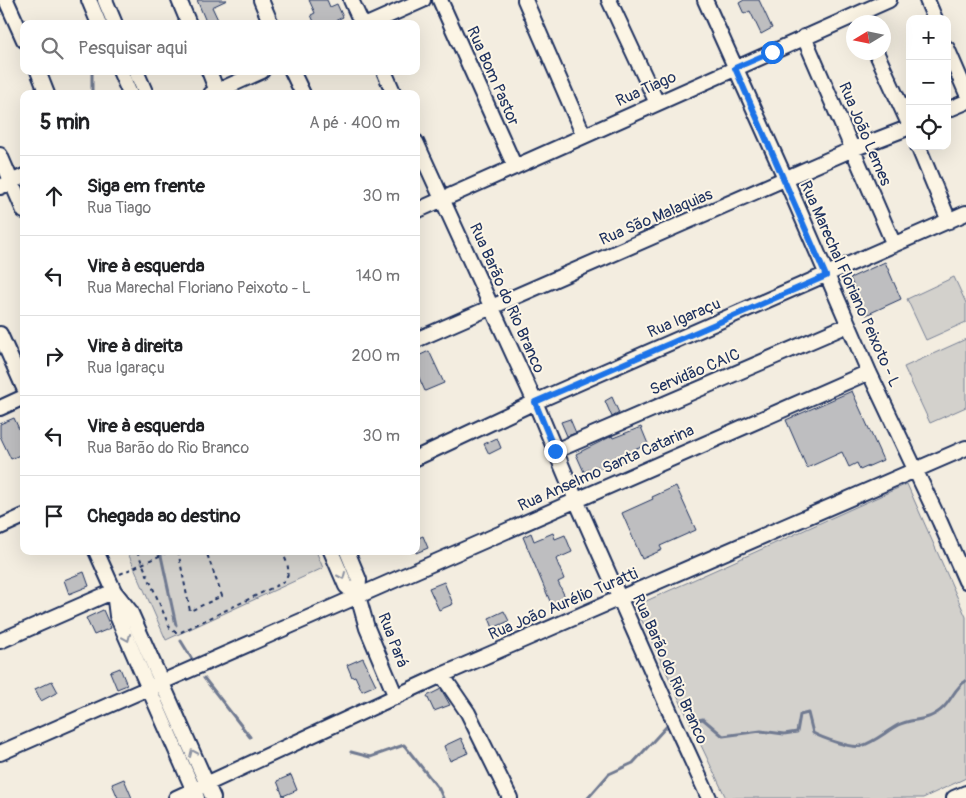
<!DOCTYPE html>
<html lang="pt">
<head>
<meta charset="utf-8">
<style>
  :root { --surface:#fff; --page:#f2f2f2; --text:#202124; --muted:#757577; --line:#e0e0e0 }
  body { margin:0; font-family:Pangolin,sans-serif; background:var(--page); color:var(--text) }
  .controls { position:absolute; right:15px; top:15px; display:grid; overflow:hidden; border-radius:10px; box-shadow:0 5px 20px #0002 }
  .controls button { width:45px; height:45px; display:grid; place-items:center; padding:0; border:0; border-bottom:1px solid var(--line); background:var(--surface); color:var(--text); font:25px sans-serif }
  .compass { position:absolute; left:846px; top:15px; width:45px; height:45px; border-radius:50%; background:var(--surface); box-shadow:0 5px 20px #0002; rotate:260deg }
  .stop { position:absolute; width:15px; height:15px; margin:-11px; border:4px solid #1a73e8; border-radius:50%; background:#fff }
  .stop.end { background:#1a73e8; border-color:#fff; box-shadow:0 1px 5px #0008 }
  .list { margin:0; padding:0; list-style:none }
  h2 { display:flex; justify-content:space-between; align-items:center; height:65px; margin:0; padding:0 20px; font-size:21px }
  h2 small { font-size:16px; font-weight:400; color:var(--muted) }
  .list li { display:grid; grid-template-columns:32px 1fr auto; gap:15px; align-items:center; box-sizing:border-box; height:80px; padding:0 20px; border-top:1px solid var(--line) }
  .list b { display:block; font-size:19px; white-space:nowrap }
  .list p { margin:0; font-size:16px; white-space:nowrap; color:var(--muted) }
  .list em { font-size:16px; font-style:normal; color:var(--muted) }
  .icon { flex:none; width:28px; height:28px; fill:none; stroke:currentColor; stroke-width:2; stroke-linecap:round; stroke-linejoin:round }
  .map { position:relative; flex:none; width:966px; height:798px; overflow:hidden }
  .search { position:absolute; background:var(--surface); box-shadow:0 5px 20px #0002; left:20px; top:20px; width:400px; height:55px; display:flex; align-items:center; gap:12px; box-sizing:border-box; padding:0 18px; border-radius:10px; color:var(--muted); font-size:19px }
  .panel { position:absolute; background:var(--surface); box-shadow:0 5px 20px #0002; left:20px; top:90px; width:400px; height:465px; border-radius:10px }
  .map>svg:first-child { display:block }
</style>
</head>
<body>
<div class="map">
<svg width="966" height="798" viewBox="0 0 966 798">
  <rect width="100%" height="100%" fill="#f3ede0"/>
  <filter id="ink" filterUnits="userSpaceOnUse"><feTurbulence type="fractalNoise" baseFrequency=".02" numOctaves="2"/><feDisplacementMap in="SourceGraphic" scale="10" xChannelSelector="R" yChannelSelector="G"/><feConvolveMatrix kernelMatrix="1 2 1 2 8 2 1 2 1" color-interpolation-filters="sRGB"/></filter>
  <g filter="url(#ink)">
    <!-- green -->
    <path fill="#d3d1cc" stroke="#778095" d="M954,277l12,26v19l-40,18 -19,-41z
      M966,339v68l-36,16 -26,-56z
      M907,484l59,133v161l-43,20h-197l-91,-192z
      M127,551h189l7,17 -157,72z"/>
    <g fill="none" stroke-linecap="round" stroke-linejoin="round">
      <!-- stream -->
      <path stroke="#707a91" stroke-width="3" d="M92,94v-23
        M160,551l16,74
        M181,641l11,18
        M204,678l46,59
        M693,721l10,-2 20,17 38,-5 23,3 13,-2 3,-17 8,-2 5,20c9,5 39,16 48,13 14,-4 24,-14 37,-21 16,-8 30,-2 46,-18 8,-8 12,-21 22,-26
        M351,752l19,5 34,-12 35,44 4,9
        M588,798l21,-24 24,-11 34,-37"/>
    </g>
    <!-- building -->
    <path fill="#bebec0" stroke="#1b2f5e" d="M197,0h30l-15,7 8,17h-13z
      M309,0h18l3,7 7,-3 6,13 -14,7h-14l-4,-9 4,-2z
      M744,0h15l13,28 -11,6 -11,-23 -6,3 -5,-11z
      M885,262l16,37 -35,16 -16,-37z
      M429,351l15,32 -19,8 -9,-20v-14z
      M852,391l31,69 -23,10 -3,-7 -8,4 -7,-15 -35,16 -21,-48z
      M612,397l7,16 -7,4 -7,-16z
      M14,418l10,22v13l-13,6 -11,-23v-12z
      M570,419l6,14 -9,3 -6,-14z
      M641,427l7,17 -27,12 2,5 -9,4 -1,-2 -14,6 -2,-3 -13,6 -8,-18 36,-18 1,2z
      M497,438l4,10 -12,6 -5,-10z
      M676,486l20,44 -36,16 2,4 -20,9 -20,-46 31,-14 -1,-2z
      M531,533l3,8 19,-8 2,6 10,-4 7,17 -16,7 8,20 -6,3 8,17 -14,7 -29,-69z
      M423,536l5,12 -12,5v-14z
      M84,572l5,14 -20,8 -5,-14z
      M444,582l9,22 -14,6 -10,-22z
      M103,610l8,18 -17,7 -8,-17z
      M504,611l5,10 -16,7 -4,-10z
      M363,658l13,27 -14,6 -7,-15 -3,1 -5,-12z
      M120,668l7,17 -10,4 -7,-17z
      M52,681l6,11 -17,9 -6,-12z
      M441,689l9,16 -16,6 -7,-15z
      M461,738l7,15 -18,8 -6,-15z
      M291,775l6,15 -14,6 -6,-15z
      M124,779l8,19h-14l-6,-14z"/>
    <g fill="none" stroke-linecap="round" stroke-linejoin="round">
      <defs>
        <path id="minor" d="M6,0l18,40
          M89,0l10,24
          M105,0l10,24
          M179,0l10,24
          M261,0l10,24
          M351,0l11,24
          M440,0l75,167
          M525,0l59,136
          M609,0l48,103
          M705,0l81,180 83,192 71,150 26,59
          M927,0l8,19
          M369,24l54,-24
          M804,37l90,208
          M947,48l19,44
          M876,52l34,74
          M38,71l9,23
          M120,71l10,23
          M136,71l10,23
          M209,71l9,23
          M292,71l11,23
          M384,71l10,23
          M211,94l51,-23
          M947,110l19,-8
          M416,142l119,260 41,98 105,237 28,61
          M918,146l31,75
          M0,155l24,56
          M0,187l24,-11
          M416,211l473,-211
          M0,334l24,54
          M416,340l437,-191 57,-22
          M0,408l24,-11
          M555,451l293,-126
          M416,458l119,-56 431,-189
          M0,527l24,-11
          M96,551l18,40 16,20 83,187
          M331,551l15,35 12,10
          M347,551l12,29 -1,16 9,32 29,69
          M114,592l3,24 80,182
          M0,641l114,-50
          M442,675l26,38 42,85
          M0,753l869,-381
          M176,798l266,-123 524,-227
          M954,798l12,-5"/>
      </defs>
      <!-- minor casing -->
      <use href="#minor" stroke="#1b2f5e" stroke-width="18"/>
      <!-- path -->
      <path stroke="#1b2f5e" stroke-width="2" stroke-dasharray="4 4" stroke-linecap="butt" d="M137,551l33,77 5,4h6l101,-49c11,-10 5,-20 0,-32
        M178,551l12,60 32,-15 -16,-45
        M120,574l50,-23"/>
      <!-- minor -->
      <use href="#minor" stroke="#fcf5e5" stroke-width="14"/>
    </g>
    <!-- one-way arrows -->
    <defs><path id="oneway-chevron" d="M-2-3.5L2.5 0L-2 3.5" fill="none" stroke-width="1.6" stroke-linecap="round" stroke-linejoin="round" transform="scale(1.25)"/></defs>
    <g stroke="#8c92a2">
      <use href="#oneway-chevron" transform="translate(342 576) rotate(66)"/>
      <use href="#oneway-chevron" transform="translate(127 638) rotate(67)"/>
      <use href="#oneway-chevron" transform="translate(193 753) rotate(-114)"/>
    </g>
  </g>
  <g fill="none" stroke-linecap="round" stroke-linejoin="round" filter="url(#ink)">
    <!-- route -->
    <path stroke="#1a73e8" stroke-width="6" d="M555,451l-20,-49 291,-126 -91,-208 37,-16"/>
  </g>
  <g text-anchor="middle" dominant-baseline="central" stroke-width="4" stroke-linejoin="round" paint-order="stroke">
    <!-- street labels -->
    <g font-size="16" fill="#1b2f5e" stroke="#fcf5e5">
      <text transform="translate(493 76) rotate(66)">Rua Bom Pastor</text>
      <text transform="translate(646 89) rotate(-24)">Rua Tiago</text>
      <text transform="translate(865 134) rotate(67)">Rua João Lemes</text>
      <text transform="translate(656 217) rotate(-23)">Rua São Malaquias</text>
      <text transform="translate(850 284) rotate(66)">Rua Marechal Floriano Peixoto - L</text>
      <text transform="translate(507 298) rotate(66)">Rua Barão do Rio Branco</text>
      <text transform="translate(684 318) rotate(-23)">Rua Igaraçu</text>
      <text transform="translate(695 372) rotate(-23)">Servidão CAIC</text>
      <text transform="translate(606 468) rotate(-24)">Rua Anselmo Santa Catarina</text>
      <text transform="translate(563 604) rotate(-23)">Rua João Aurélio Turatti</text>
      <text transform="translate(393 640) rotate(69)">Rua Pará</text>
      <text transform="translate(670 669) rotate(66)">Rua Barão do Rio Branco</text>
    </g>
  </g>
</svg>
<div class="controls">
<button>+</button>
<button>−</button>
<button><svg class="icon" aria-label="locate" viewBox="0 0 24 24"><circle cx="12" cy="12" r="6"/><path d="M12 2v4M12 18v4M2 12h4M18 12h4"/></svg></button>
</div>
<svg class="compass" viewBox="-18 -18 36 36"><path d="M0-13l5 13h-10z" fill="#e53935"/><path d="M0 13l5-13h-10z" fill="#757577"/></svg>
<div class="stop" style="left:772px;top:52px"></div>
<div class="stop end" style="left:555px;top:451px"></div>
<div class="search"><svg class="icon" aria-label="search" viewBox="0 0 24 24"><circle cx="10" cy="10" r="6"/><path d="M15 15l6 6"/></svg>Pesquisar aqui</div>
<section class="panel">
<h2>5 min<small>A pé · 400 m</small></h2>
<ul class="list">
<li><svg class="icon" aria-label="ahead" viewBox="0 0 24 24"><path d="M12 20V5M6 11l6-6 6 6"/></svg><div><b>Siga em frente</b><p>Rua Tiago</p></div><em>30 m</em></li>
<li><svg class="icon" aria-label="left" viewBox="0 0 24 24"><path d="M17 20v-9H6M10 6l-5 5 5 5"/></svg><div><b>Vire à esquerda</b><p>Rua Marechal Floriano Peixoto - L</p></div><em>140 m</em></li>
<li><svg class="icon" aria-label="right" viewBox="0 0 24 24"><path d="M7 20v-9h11M14 6l5 5-5 5"/></svg><div><b>Vire à direita</b><p>Rua Igaraçu</p></div><em>200 m</em></li>
<li><svg class="icon" aria-label="left" viewBox="0 0 24 24"><path d="M17 20v-9H6M10 6l-5 5 5 5"/></svg><div><b>Vire à esquerda</b><p>Rua Barão do Rio Branco</p></div><em>30 m</em></li>
<li><svg class="icon" aria-label="arrive" viewBox="0 0 24 24"><path d="M6 21V4h12l-3 4 3 4H6"/></svg><div><b>Chegada ao destino</b></div></li>
</ul>
</section>
</div>
</body>
</html>
